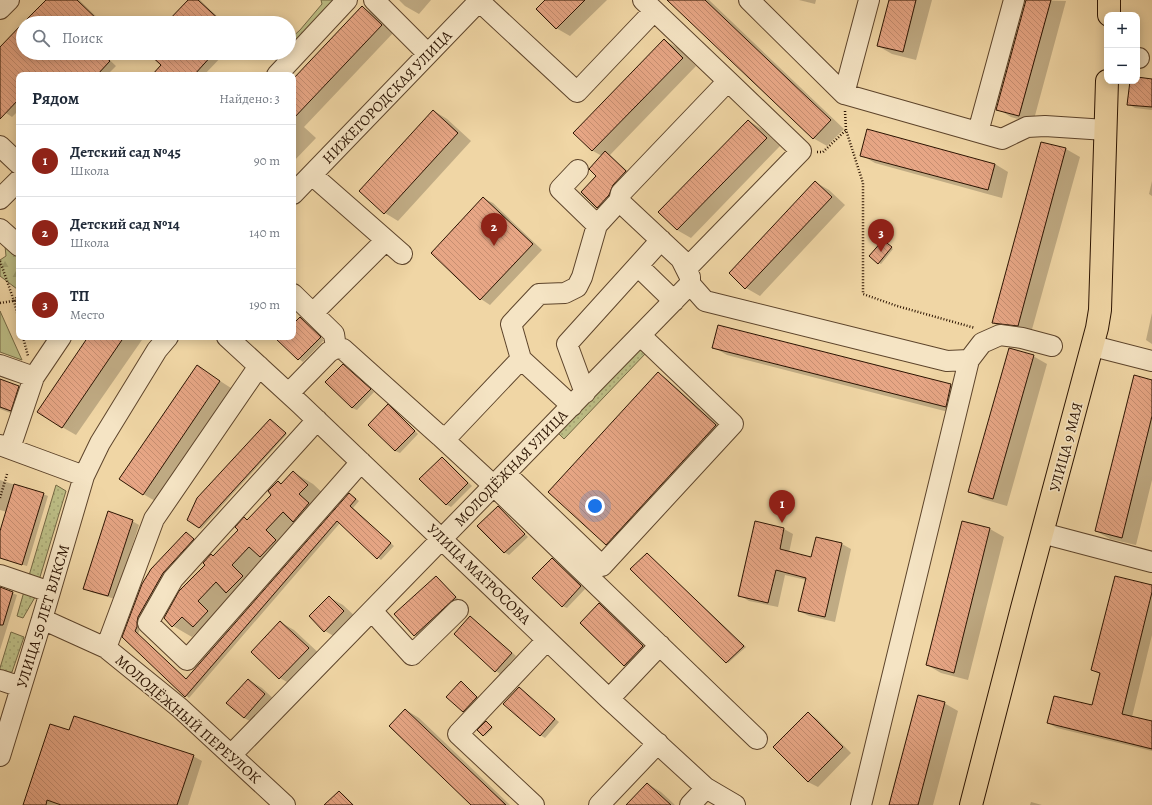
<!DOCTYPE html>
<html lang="ru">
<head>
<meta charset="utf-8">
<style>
  :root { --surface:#fff; --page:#f6f6f7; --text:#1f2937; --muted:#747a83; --line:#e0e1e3; --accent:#8f2418 }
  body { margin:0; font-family:Alegreya,serif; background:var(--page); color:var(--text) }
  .controls { position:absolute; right:12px; top:12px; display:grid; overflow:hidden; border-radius:8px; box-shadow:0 2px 10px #0003 }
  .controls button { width:36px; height:36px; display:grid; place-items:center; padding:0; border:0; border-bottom:1px solid var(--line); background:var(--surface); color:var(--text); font:20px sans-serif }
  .you { position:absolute; left:595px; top:506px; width:14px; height:14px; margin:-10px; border:3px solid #fff; border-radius:50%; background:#1a73e8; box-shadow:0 0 0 6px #1a73e833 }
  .badge { display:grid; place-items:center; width:26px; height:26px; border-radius:50%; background:var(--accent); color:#fff; font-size:13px; font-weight:700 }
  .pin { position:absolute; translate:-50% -33px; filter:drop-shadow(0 1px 2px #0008) }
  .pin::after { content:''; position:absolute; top:21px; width:14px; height:12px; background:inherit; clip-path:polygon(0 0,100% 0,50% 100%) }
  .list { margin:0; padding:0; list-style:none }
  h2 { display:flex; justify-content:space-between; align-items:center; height:52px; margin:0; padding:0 16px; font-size:17px }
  h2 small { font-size:13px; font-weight:400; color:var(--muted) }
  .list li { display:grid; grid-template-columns:26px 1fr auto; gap:12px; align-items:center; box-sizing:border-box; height:72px; padding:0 16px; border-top:1px solid var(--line) }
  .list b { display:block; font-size:15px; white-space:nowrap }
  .list p { margin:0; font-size:13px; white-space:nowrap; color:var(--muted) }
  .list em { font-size:13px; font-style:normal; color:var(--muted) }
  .icon { flex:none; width:22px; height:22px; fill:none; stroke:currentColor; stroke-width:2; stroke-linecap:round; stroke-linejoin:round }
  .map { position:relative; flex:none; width:1152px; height:805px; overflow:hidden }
  .search { position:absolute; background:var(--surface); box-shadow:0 2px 10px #0003; left:16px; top:16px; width:280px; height:44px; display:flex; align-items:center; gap:10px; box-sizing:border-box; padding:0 14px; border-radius:22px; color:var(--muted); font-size:15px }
  .panel { position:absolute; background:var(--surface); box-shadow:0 2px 10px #0003; left:16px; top:72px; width:280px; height:268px; border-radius:8px }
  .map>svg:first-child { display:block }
</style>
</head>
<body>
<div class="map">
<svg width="1152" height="805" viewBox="0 0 1152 805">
  <defs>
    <pattern id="grass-dots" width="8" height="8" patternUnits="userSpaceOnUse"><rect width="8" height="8" fill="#bcbd85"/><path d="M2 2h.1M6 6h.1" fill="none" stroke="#a2a271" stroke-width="1.8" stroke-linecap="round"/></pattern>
    <pattern id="forest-firs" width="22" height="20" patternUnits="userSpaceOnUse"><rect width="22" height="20" fill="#bcbd85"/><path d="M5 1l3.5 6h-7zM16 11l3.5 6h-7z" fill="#a2a271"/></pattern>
    <pattern id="building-back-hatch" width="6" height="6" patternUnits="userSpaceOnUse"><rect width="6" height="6" fill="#e7a685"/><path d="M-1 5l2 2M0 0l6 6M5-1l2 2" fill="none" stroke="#c68e71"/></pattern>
  </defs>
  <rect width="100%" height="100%" fill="#f0d6a5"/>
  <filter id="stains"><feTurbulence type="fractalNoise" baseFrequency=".005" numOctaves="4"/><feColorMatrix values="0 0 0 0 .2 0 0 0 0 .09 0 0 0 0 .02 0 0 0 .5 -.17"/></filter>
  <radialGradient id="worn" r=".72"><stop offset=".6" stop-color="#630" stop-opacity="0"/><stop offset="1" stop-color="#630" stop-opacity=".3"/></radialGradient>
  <!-- grass -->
  <path fill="url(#grass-dots)" stroke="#746844" d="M639,346l7,7 -82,86 -8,-8z
    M56,485l10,6 -26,86 -3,4 -9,-2z
    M25,588l13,4 -15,26 -6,-2z
    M11,632l13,5 -12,35 -12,2v-6z"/>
  <!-- forest -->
  <path fill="url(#forest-firs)" stroke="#746844" d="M321,0h21l-58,59 -7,-6h12v-13l11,-10 22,-26z
    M5,246l14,7v34l-2,2 -17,-13v-16l6,-4z"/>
  <!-- green -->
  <path fill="#bcbd85" stroke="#746844" d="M0,311l22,49 -22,-8z"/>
  <!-- shadow -->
  <path fill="#0003" d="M47,0h32l24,23h-78z
    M189,0h11l24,23h-56z
    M399,0h32l-12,14 -14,-8z
    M546,0h61l-37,36 -14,-8z
    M672,0h37l135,129 -17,17 -14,-8z
    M799,0h17l-1,4z
    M890,0h42l-16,60 -24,-6 -14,-8z
    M1027,0l39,1 -33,122 -22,-6 -13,-8z
    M362,7l12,7 20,18 -90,95 12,11 -23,24v-82z
    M23,25v28h79l14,13 -9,9h-88v35l-7,7 -12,-8v-60z
    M664,40l14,8 18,18 -86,89 22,20 -27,36 -7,-4v-31l4,-20 -9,-5 -19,-18z
    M150,53h75l-21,22h-51l9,-10z
    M1137,78l15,2v30l-17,-2 -7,-4 3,-23h6z
    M434,111l13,8 24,22 -73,80 -13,-8z
    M749,121l13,8 18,17 -89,92 -14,-8z
    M1042,143l24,6 14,8 -49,176 -24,-2 -14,-8z
    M861,155l134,9 13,8 -6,26 -127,-35z
    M1152,181v15l-3,-2z
    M815,182l14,8 16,15 -85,91 -14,-8z
    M483,198l10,5 49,47 -52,55 -9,-6 -49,-46z
    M19,209v7l-3,-3z
    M885,242l8,7 -12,15 -2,-1z
    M1152,313v31l-6,-4z
    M300,318l4,3 20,19 -21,22 -4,-3 -24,-22h18v-15l2,1z
    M718,327l233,58 14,8 -5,22 -233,-60 -14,-8z
    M89,337h55l-68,98 -14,-8z
    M1033,356l14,8 -40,142 -24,-7 -14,-8z
    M197,366l37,24 -77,112 -14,-8z
    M347,368l27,24 -17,18 -5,-2 -26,-26z
    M658,373l9,6 58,52 -110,119 -9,-6z
    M0,380l18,7 14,8 -8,23 -24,-9z
    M1152,381v99l-16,65 -26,-6 -14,-8z
    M392,408l26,26 -18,19 -5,-2z
    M272,421l15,13 -86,95 -13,-9z
    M442,458l4,2 26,26 -21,21 -4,-2 -27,-26z
    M293,472l20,12 14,13 -9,9 10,9 -15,17 -13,-7 -87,113 -14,-8 -7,7 -19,-11 41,-69 26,-27 5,-11 3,2z
    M0,480l43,14 5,2 -21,70 -27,-8v-24l7,-22 -7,-2z
    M350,494l9,7 -6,7 41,38 -13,14 -41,-37 -151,175 -66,-61 20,-52 47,-49 7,5 -57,84v4l-2,5 48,46z
    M498,508l4,2 26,27 -19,18 -5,-3z
    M132,521l7,4 -24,74 -24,-7 -7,-4z
    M963,522l27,7 14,8 -36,143 -27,-7 -14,-8z
    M755,523l29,6 9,5 -4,19 23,6 30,-15 9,5 -16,73 -26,-6 -10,-5 7,-31 -21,-5 -7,32 -29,-6 -10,-6z
    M649,555l97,92 -18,16 -1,-1z
    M552,559l5,3 28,27 -18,19 -5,-2z
    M436,577l4,3 19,20 -40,38 -4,-3z
    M1152,586v49l-20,82 20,5v29l-95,-23 -9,-5 45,-16 7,-33 -8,-4z
    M0,588l17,7 -17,55z
    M329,597l14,8 15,14 -19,20 -14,-8z
    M599,604l14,8 43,43 -18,18 -13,-8z
    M471,617l45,39 -16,18 -4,-3z
    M280,622l14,8 28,26 -28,30 -14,-8 -28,-26z
    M249,680l13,8 16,15 -20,22 -14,-7z
    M461,683l20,17 -13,14 -5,-3z
    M519,688l40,34 -14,16 -5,-3z
    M944,703l14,8 -25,94h-43z
    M406,710l13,8 91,87h-37z
    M808,713l9,6 34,34 -33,34 -10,-5z
    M488,723l5,5 -8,8 -1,-1z
    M70,732l123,24 9,5 -14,44h-164z
    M648,784l13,8 14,13h-47z
    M339,792l4,2 11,11h-29z
    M1031,802l11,3h-12z"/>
  <!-- building -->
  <path fill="url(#building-back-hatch)" stroke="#2c1402" d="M46,0h31l24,23h-78z
    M188,0h10l25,23h-57z
    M545,0h40l-29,29 -20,-20z
    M667,0h38l126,120 -18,19z
    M889,0h27l-13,52 -26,-6z
    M1026,0h25l-32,116 -23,-6z
    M362,6l20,19 -89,94v-40z
    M23,23v30h78l9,8 -13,14h-78v24l-19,20v-72z
    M664,39l19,19 -91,93 -19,-18z
    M148,53h66l-20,22h-42l9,-10z
    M1137,77l15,2v28l-25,-2 3,-24h7z
    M433,110l25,23 -74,81 -25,-23z
    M748,120l19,18 -90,92 -19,-18z
    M867,129l128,35 -7,26 -128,-34z
    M1041,142l25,6 -48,178 -26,-3z
    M605,151l21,20 -13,14 -4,10 -12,13 -16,-16 15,-16 -7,-7z
    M815,181l17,16 -87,92 -16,-16z
    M483,197l50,47 -53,56 -49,-47z
    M883,240l9,7 -14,17 -9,-8z
    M300,317l21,20 -23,23 -24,-23h19v-13z
    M718,325l233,59 -5,23 -234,-59z
    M88,337h36l-62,91 -25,-16z
    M1009,348l25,7 -41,144 -25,-7z
    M343,364l28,25 -19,19 -27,-26z
    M197,365l23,16 -77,114 -24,-16z
    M658,372l58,53 -110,120 -58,-53z
    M1134,375l18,5v36l-30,122 -27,-7z
    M0,379l19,7 -8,25 -11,-4z
    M388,404l27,27 -20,20 -27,-26z
    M270,419l16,14 -87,95 -12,-8 10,-22z
    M442,457l26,26 -22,22 -27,-26z
    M293,471l15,14 -9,9 10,9 -16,19 -10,-10 -17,18 10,10 -16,17 -11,-10 -17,18 11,11 -17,17 -10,-11 -18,19 10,10 -15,16 -11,-10 -10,10 -8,-9 15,-27 26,-26 -2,-2 8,-9 2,2 25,-26 -3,-3 9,-10 3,3 24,-25 -3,-4 10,-10 3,3z
    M14,484l30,9 -22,72 -22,-7v-27z
    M349,493l7,6 -6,7 41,37 -14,16 -40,-38 -152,176 -63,-60 20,-53 9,-15 35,-37 8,7 -31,34 -25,44 -1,5v5l-2,4 51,48z
    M498,506l27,28 -21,19 -27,-27z
    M108,511l25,9 -25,76 -25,-7z
    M755,521l29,7 -4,21 31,8 5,-20 26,6 -17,74 -27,-6 8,-33 -30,-8 -8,33 -30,-7z
    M962,521l28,7 -36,145 -28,-8z
    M647,553l97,93 -18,17 -96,-94z
    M552,558l29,28 -19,21 -30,-29z
    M436,576l20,21 -42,39 -20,-22z
    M1115,576l37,9v7l-30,122 30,7v28l-105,-26 7,-27 38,9 8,-32 -9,-3z
    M0,587l13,5 -10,33h-3z
    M329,596l15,15 -20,21 -15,-16z
    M599,603l44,43 -19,20 -44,-43z
    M470,616l42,37 -17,19 -41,-38z
    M280,621l29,27 -30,31 -28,-27z
    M248,679l17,15 -21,24 -18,-15z
    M461,681l16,16 -14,15 -17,-15z
    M519,687l36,32 -15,17 -37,-32z
    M918,695l27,7 -27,103h-29z
    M405,709l101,96h-35l-82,-79z
    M808,712l35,35 -35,35 -35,-35z
    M74,716l120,39 -17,50h-116l-14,-5 -1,5h-23l27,-81 19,6z
    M486,721l6,6 -9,9 -6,-6z
    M647,783l24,22h-45z
    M339,791l14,14h-29z"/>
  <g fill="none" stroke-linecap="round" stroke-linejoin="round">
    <defs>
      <path id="minor" d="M374,0l54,54
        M643,0l85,81 -107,112 -2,8 62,58 9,18v7l15,17 242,60 22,-1 13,-17 18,-8 22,3 30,8
        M749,0l95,94 158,45 25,-12 18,-1 61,4
        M479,1l98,91 77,-81
        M0,9l9,-9
        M1137,58h2
        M277,75l70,-75
        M844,94l25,-94
        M978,132l36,-132
        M0,146l19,18
        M578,170l-18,19 37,36 22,-24
        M312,175l90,79
        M293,194l187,-194
        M0,199l19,-19
        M0,229l19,17
        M638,266l36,35
        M686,269l115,-118 -73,-70
        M293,294l41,40 2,14
        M313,313l73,-73
        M227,337l73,67 309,295 97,89 29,17
        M1093,346l59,15
        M0,365l34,12 -24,71
        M34,377l27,-40
        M289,393l40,-41 7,-4 7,1 97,87 9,-1 72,-76
        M585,393l-18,-49 94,-104
        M572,406l-51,-47 -10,-35 28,-30 26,-1 12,-6 5,-10 15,-52
        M317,420l-144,159 -25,44 39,37 174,-198
        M440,436l54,50 263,253
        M0,445l84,31
        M506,474l96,92 131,-142 -92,-88
        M1042,533l110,29
        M0,575l50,17
        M372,611l40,44 46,-45
        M42,619l64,29 74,60 105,97
        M106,648l48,-129 105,-153
        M0,680l21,7
        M609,699l51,-54
        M231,755l459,-471
        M0,756l42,-137 42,-143 16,-33 57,-93 11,-13
        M534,805l-76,-71 89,-94
        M599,805l59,-62
        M690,805l16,-17
        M861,805l108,-445"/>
      <path id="major" d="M1109,15v-15
        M971,805l51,-197 75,-280 3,-18 7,-229"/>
    </defs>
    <!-- minor casing -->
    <use href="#minor" stroke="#5d442b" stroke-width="22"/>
    <!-- major casing -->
    <use href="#major" stroke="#2c1402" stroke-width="24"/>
    <!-- path -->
    <path stroke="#2c1402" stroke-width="2.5" stroke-dasharray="1 2" stroke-linecap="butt" d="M845,111l1,19 17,53v111l34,12 78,22
      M817,152h6l23,-22
      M0,261l14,40 5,19
      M14,301l5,-7
      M0,303l19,-3
      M23,337l5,19
      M0,498l7,-24"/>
    <!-- minor -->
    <use href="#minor" stroke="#f5e4c4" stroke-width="20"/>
    <!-- major -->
    <use href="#major" stroke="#f0d6a5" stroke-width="22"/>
  </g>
  <g text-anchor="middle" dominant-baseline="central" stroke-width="3" stroke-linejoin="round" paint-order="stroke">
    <!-- street labels -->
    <g font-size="15" fill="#2c1402" stroke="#f5e4c4">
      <text transform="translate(387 97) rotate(-46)">НИЖЕГОРОДСКАЯ УЛИЦА</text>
      <text transform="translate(1066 447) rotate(-75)">УЛИЦА 9 МАЯ</text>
      <text transform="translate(511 468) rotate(-46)">МОЛОДЁЖНАЯ УЛИЦА</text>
      <text transform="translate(479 574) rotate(44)">УЛИЦА МАТРОСОВА</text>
      <text transform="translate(43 616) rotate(-73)">УЛИЦА 50 ЛЕТ ВЛКСМ</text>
      <text transform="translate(188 719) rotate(41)">МОЛОДЁЖНЫЙ ПЕРЕУЛОК</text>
    </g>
  </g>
  <rect width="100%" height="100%" filter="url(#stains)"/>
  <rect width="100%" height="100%" fill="url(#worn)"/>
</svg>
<div class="controls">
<button>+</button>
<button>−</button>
</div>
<div class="you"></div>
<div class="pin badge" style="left:782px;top:523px">1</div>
<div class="pin badge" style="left:494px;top:246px">2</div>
<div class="pin badge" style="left:881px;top:252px">3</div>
<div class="search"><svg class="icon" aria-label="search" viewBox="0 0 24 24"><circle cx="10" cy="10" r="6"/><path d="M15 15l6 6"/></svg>Поиск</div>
<section class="panel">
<h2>Рядом<small>Найдено: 3</small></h2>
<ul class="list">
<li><span class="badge">1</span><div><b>Детский сад №45</b><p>Школа</p></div><em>90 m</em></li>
<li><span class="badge">2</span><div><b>Детский сад №14</b><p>Школа</p></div><em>140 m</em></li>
<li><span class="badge">3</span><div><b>ТП</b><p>Место</p></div><em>190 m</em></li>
</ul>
</section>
</div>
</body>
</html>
